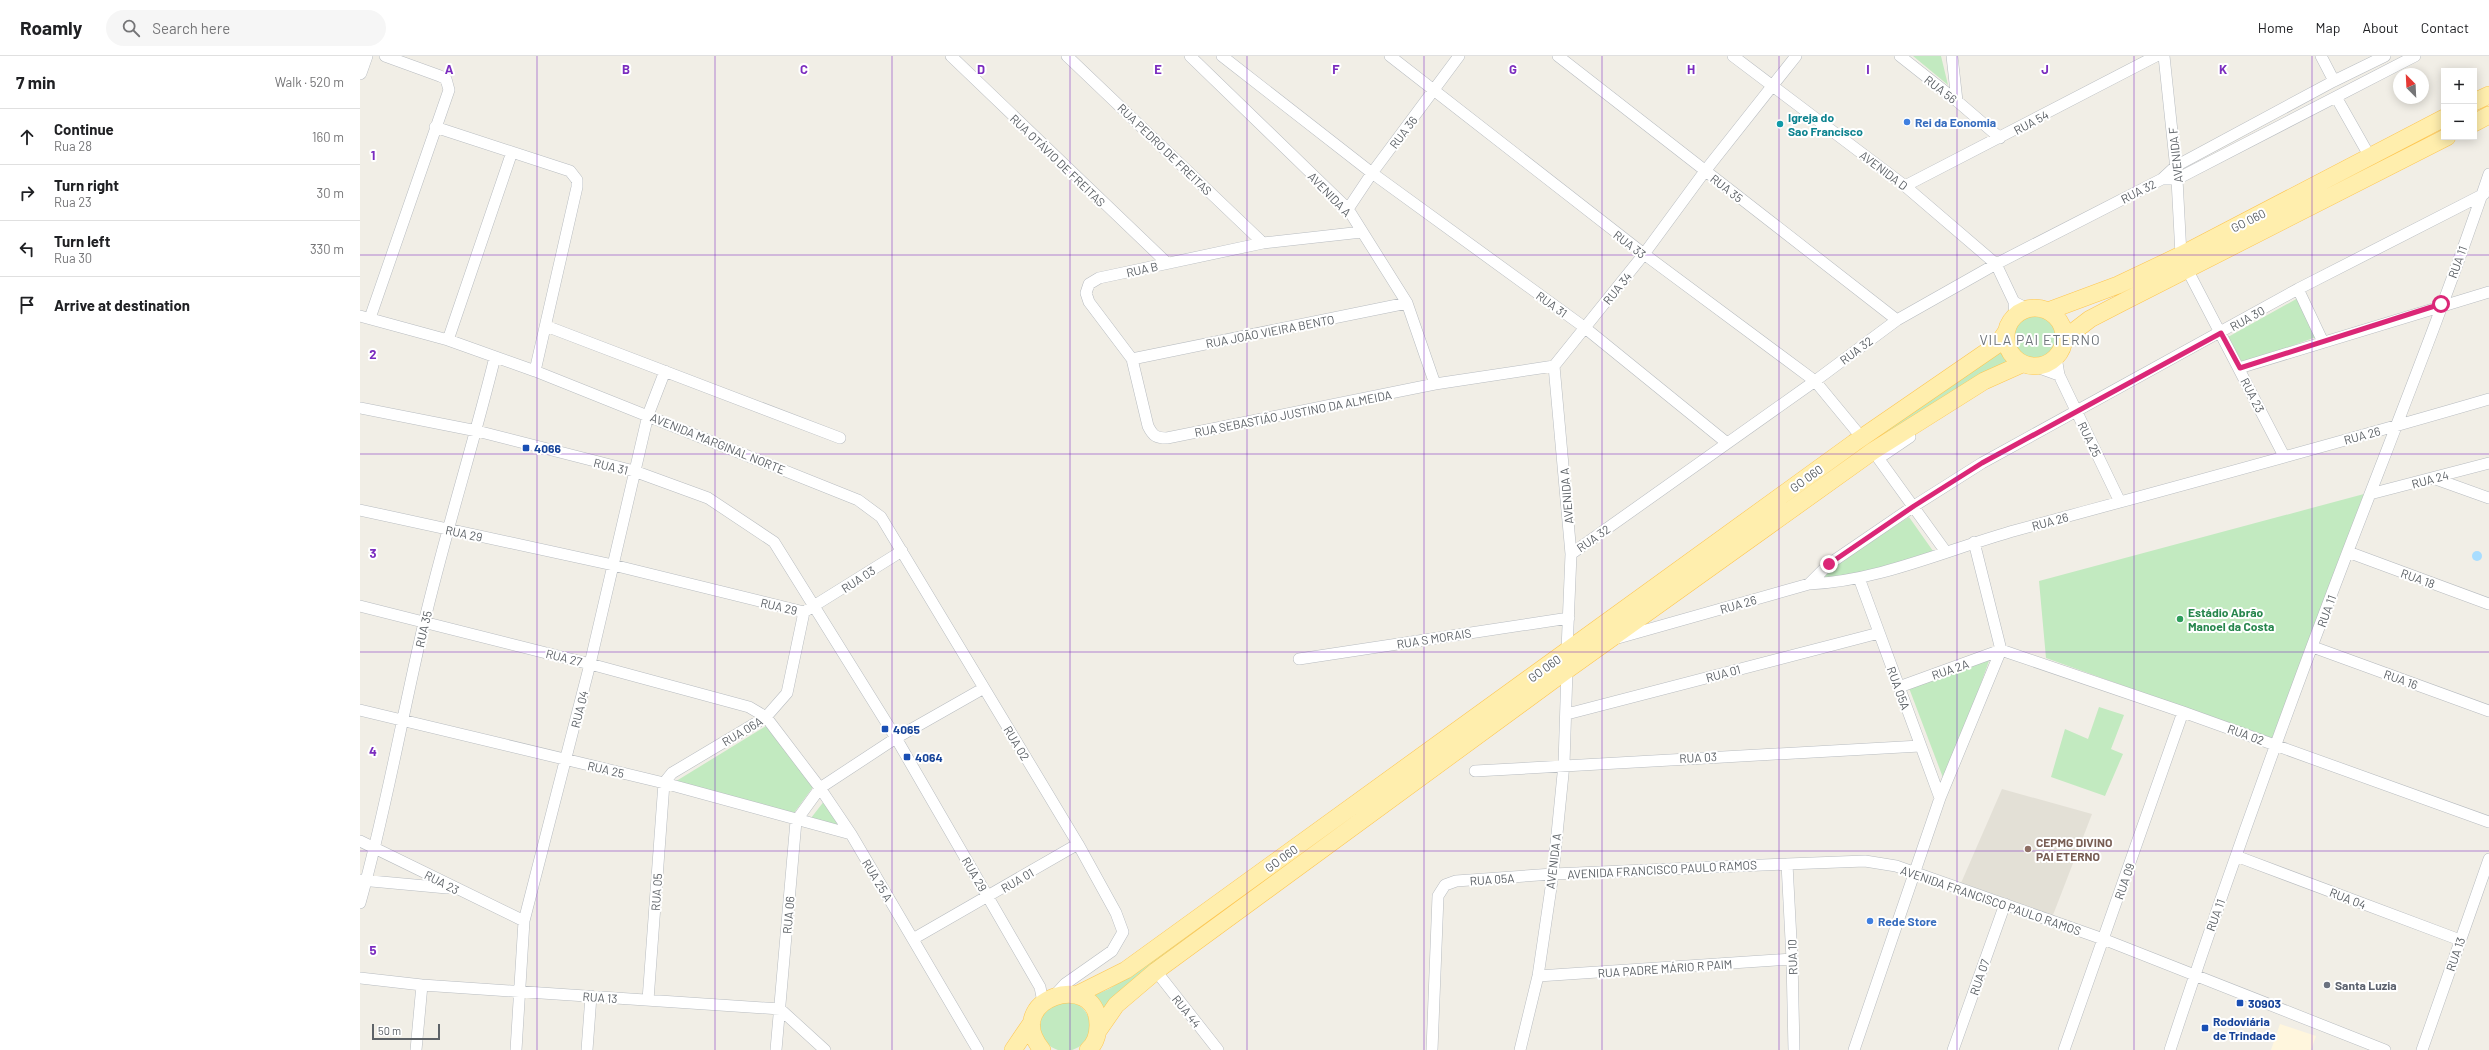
<!DOCTYPE html>
<html lang="en">
<head>
<meta charset="utf-8">
<style>
  :root { --surface:#fff; --page:#f6f6f6; --text:#202124; --muted:#757577; --line:#e0e0e0 }
  body { margin:0; font-family:Barlow,sans-serif; background:var(--page); color:var(--text) }
  .controls { position:absolute; right:12px; top:12px; display:grid; overflow:hidden; border-radius:0px; box-shadow:0 2px 10px #0003 }
  .controls button { width:36px; height:36px; display:grid; place-items:center; padding:0; border:0; border-bottom:1px solid var(--line); background:var(--surface); color:var(--text); font:20px sans-serif }
  .compass { position:absolute; left:2033px; top:12px; width:36px; height:36px; border-radius:50%; background:var(--surface); box-shadow:0 2px 10px #0003; rotate:336deg }
  .scale { position:absolute; left:12px; bottom:10px; width:68px; box-sizing:border-box; padding-left:4px; border:2px solid #5d6267; border-top:0; font-size:11px; line-height:14px; white-space:nowrap; color:#5d6267; -webkit-text-stroke:3px #fff; paint-order:stroke }
  .stop { position:absolute; width:12px; height:12px; margin:-9px; border:3px solid #db2777; border-radius:50%; background:#fff }
  .stop.end { background:#db2777; border-color:#fff; box-shadow:0 1px 4px #0008 }
  .list { margin:0; padding:0; list-style:none }
  h2 { display:flex; justify-content:space-between; align-items:center; height:52px; margin:0; padding:0 16px; font-size:17px }
  h2 small { font-size:13px; font-weight:400; color:var(--muted) }
  .list li { display:grid; grid-template-columns:26px 1fr auto; gap:12px; align-items:center; box-sizing:border-box; height:56px; padding:0 16px; border-top:1px solid var(--line) }
  .list b { display:block; font-size:15px; white-space:nowrap }
  .list p { margin:0; font-size:13px; white-space:nowrap; color:var(--muted) }
  .list em { font-size:13px; font-style:normal; color:var(--muted) }
  .icon { flex:none; width:22px; height:22px; fill:none; stroke:currentColor; stroke-width:2; stroke-linecap:round; stroke-linejoin:round }
  .map { position:relative; flex:none; width:2129px; height:994px; overflow:hidden }
  header { display:flex; align-items:center; gap:24px; box-sizing:border-box; height:56px; padding:0 20px; background:var(--surface); border-bottom:1px solid var(--line) }
  header strong { font-size:19px }
  nav { display:flex; gap:22px; margin-inline-start:auto; font-size:14px }
  .search { width:280px; height:36px; background:var(--page); display:flex; align-items:center; gap:10px; box-sizing:border-box; padding:0 14px; border-radius:22px; color:var(--muted); font-size:15px }
  main { display:flex }
  aside { flex:1; background:var(--surface) }
  .map>svg:first-child { display:block }
</style>
</head>
<body>
<header>
<strong>Roamly</strong>
<div class="search"><svg class="icon" aria-label="search" viewBox="0 0 24 24"><circle cx="10" cy="10" r="6"/><path d="M15 15l6 6"/></svg>Search here</div>
<nav><a>Home</a><a>Map</a><a>About</a><a>Contact</a></nav>
</header>
<main>
<aside>
<h2>7 min<small>Walk · 520 m</small></h2>
<ul class="list">
<li><svg class="icon" aria-label="ahead" viewBox="0 0 24 24"><path d="M12 20V5M6 11l6-6 6 6"/></svg><div><b>Continue</b><p>Rua 28</p></div><em>160 m</em></li>
<li><svg class="icon" aria-label="right" viewBox="0 0 24 24"><path d="M7 20v-9h11M14 6l5 5-5 5"/></svg><div><b>Turn right</b><p>Rua 23</p></div><em>30 m</em></li>
<li><svg class="icon" aria-label="left" viewBox="0 0 24 24"><path d="M17 20v-9H6M10 6l-5 5 5 5"/></svg><div><b>Turn left</b><p>Rua 30</p></div><em>330 m</em></li>
<li><svg class="icon" aria-label="arrive" viewBox="0 0 24 24"><path d="M6 21V4h12l-3 4 3 4H6"/></svg><div><b>Arrive at destination</b></div></li>
</ul>
</aside>
<div class="map">
<svg width="2129" height="994" viewBox="0 0 2129 994">
  <rect width="100%" height="100%" fill="#f1eee6"/>
  <!-- commercial -->
  <path fill="#fff6dd" d="M1920,968l36,12 -5,14h-40z"/>
  <!-- education -->
  <path fill="#e3e0d6" d="M1642,733l90,25 -39,101 -92,-32z"/>
  <!-- green -->
  <path fill="#c2eac0" d="M1553,0h28l7,29z
    M1938,242l18,39 -73,27 -15,-27z
    M1651 282a25 25 0 1 1 50 0a25 25 0 1 1-50 0Z
    M1639,292l10,14 -900,639 -8,11 -13,-14 21,-9 11,-7z
    M2004,438l-92,245 -226,-81 -7,-77z
    M1549,461l24,34 -79,25 -35,4 32,-26z
    M1624,603l5,2 -44,122 -36,-95z
    M1739,651l25,8 -13,34 12,5 -18,42 -54,-19 14,-48 23,10z
    M406,670l47,61 -19,26 -121,-30z
    M465,744l17,29 -31,-11z
    M680 970a25 25 0 1 1 50 0a25 25 0 1 1-50 0Z"/>
  <!-- water -->
  <path fill="#a8ddff" d="M2112 500a5 5 0 1 1 10 0a5 5 0 1 1-10 0Z"/>
  <g fill="none" stroke-linecap="round" stroke-linejoin="round">
    <defs>
      <path id="minor" d="M591,0l216,207
        M707,0l196,187
        M830,0l158,153 59,94 28,81
        M862,0l150,117 212,154 143,116
        M1030,0l254,198 171,127 47,57
        M1198,0l339,264
        M1373,0l172,130 91,78 18,38 1,14
        M1540,0l57,45 43,37
        M1592,0l5,45
        M1804,0l13,123 4,76
        M1961,0l13,25
        M1976,41l34,60
        M75,71l135,44 7,9v7l-42,184
        M1802,123h15l238,-123
        M1545,130l251,-130
        M988,153l24,-36 87,-117
        M1002,176l-99,11 -164,35 -10,6 -3,9 3,9 43,57 16,67c5,10 8,12 19,12l268,-54 119,-18 90,-112 61,-83 91,-115
        M1828,215l96,185
        M1938,233l25,53
        M1654,246l14,7
        M0,260l88,24 87,31 323,129 23,17 197,327 38,69 7,19 -11,19 -47,33 -10,11
        M10,262l79,-228 -3,-11 -6,-3 -55,-20
        M186,270l294,112
        M88,284l64,-188
        M1696,301l3,18 61,127
        M772,303l275,-56
        M1194,310l17,188 -4,96
        M1677,311l22,8
        M1879,312l250,-76
        M0,352l117,23 157,40 74,27 66,44 122,196 144,249 3,15
        M1513,395l73,101
        M1519,402l31,-21
        M2073,422l56,20
        M2010,438l119,-31
        M0,454l253,55 191,47 98,-61
        M1988,496l141,52
        M1211,498l244,-173 82,-61 99,-56 166,-85 14,-13 158,-85 51,-25
        M1499,522l81,220
        M1449,528l20,-20 85,-58 68,-43 316,-174 186,-95
        M0,550l230,58 159,43 17,10 54,71 31,46 127,216
        M1258,582l191,-54c71,-3 139,-35 208,-54 158,-43 315,-85 472,-131
        M1953,591l176,64
        M1641,594l182,62 306,110
        M939,603l270,-41
        M1539,631l102,-37
        M0,654l304,73 187,51
        M1207,658l312,-81
        M1115,715l445,-25
        M436,765l24,-33 76,-50 88,-50
        M0,785l164,80
        M1876,800l224,84
        M1427,808l5,95 2,91
        M0,824l87,8
        M0,847c26,-92 42,-187 64,-280 21,-89 49,-177 71,-266
        M553,883l165,-95
        M796,915l62,79
        M1178,920l254,-17
        M0,922l62,7 358,24 45,41
        M288,944l16,-217 8,-10 94,-56 21,-24 17,-81
        M56,994l6,-65
        M156,994l8,-129 66,-257 58,-249 17,-44
        M227,994l4,-54
        M416,994l20,-229
        M1072,994l6,-154 7,-11 11,-4 97,-7 234,-10 78,-3 31,5 207,73 282,111
        M1160,994l18,-74 15,-102 11,-110 3,-94
        M1494,994l86,-252 61,-148 -27,-108
        M1593,994l52,-146
        M1704,994l119,-338
        M1810,994c55,-168 115,-334 178,-499 48,-125 98,-250 141,-377
        M2062,994l67,-191"/>
      <path id="tertiary" d="M0,17l6,-17"/>
      <path id="primary" d="M2114,46l15,-7
        M2114,67l15,-8
        M1646 281a29 29 0 1 1 58 0a29 29 0 1 1-58 0Z
        M1688,255l70,-26 63,-30 263,-137
        M1704,283l26,-20 29,-15 328,-167
        M716,939l50,-25 728,-527 144,-99 8,-12
        M738,975l18,-26 40,-34 411,-301 306,-219 111,-70 38,-17
        M653,994l19,-28
        M682,994c-42,-51 56,-82 56,-25 0,10 -3,19 -10,25"/>
    </defs>
    <!-- minor casing -->
    <use href="#minor" stroke="#b8bcc0" stroke-width="12"/>
    <!-- tertiary casing -->
    <use href="#tertiary" stroke="#b8bcc0" stroke-width="14"/>
    <!-- primary casing -->
    <use href="#primary" stroke="#fec651" stroke-width="18"/>
    <!-- minor -->
    <use href="#minor" stroke="#fff" stroke-width="11"/>
    <!-- tertiary -->
    <use href="#tertiary" stroke="#fff" stroke-width="13"/>
    <!-- primary -->
    <use href="#primary" stroke="#ffeead" stroke-width="17"/>
  </g>
  <g fill="none" stroke-linecap="round" stroke-linejoin="round">
    <!-- route -->
    <path stroke="#db2777" stroke-width="5" d="M1469,508l85,-58 68,-43 239,-130 19,35 201,-64"/>
  </g>
  <!-- grid -->
  <path fill="none" stroke="#7b2cbf" stroke-width="1" stroke-opacity="0.55" d="M177,0v994M355,0v994M532,0v994M710,0v994M887,0v994M1064,0v994M1242,0v994M1419,0v994M1597,0v994M1774,0v994M1952,0v994M0,199h2129M0,398h2129M0,596h2129M0,795h2129"/>
  <!-- markers -->
  <g fill="#3f7fe0" stroke="#fff" stroke-width="1.5">
    <circle cx="1547" cy="66" r="4"/>
    <circle cx="1510" cy="865" r="4"/>
  </g>
  <circle fill="#0f9aa8" stroke="#fff" stroke-width="1.5" cx="1420" cy="68" r="4"/>
  <g fill="#1a4fb4" stroke="#fff" stroke-width="1.5">
    <rect x="162" y="388" width="8" height="8" rx="2"/>
    <rect x="521" y="669" width="8" height="8" rx="2"/>
    <rect x="543" y="697" width="8" height="8" rx="2"/>
    <rect x="1876" y="943" width="8" height="8" rx="2"/>
    <rect x="1841" y="968" width="8" height="8" rx="2"/>
  </g>
  <circle fill="#2e9e5b" stroke="#fff" stroke-width="1.5" cx="1820" cy="563" r="4"/>
  <circle fill="#8d6e63" stroke="#fff" stroke-width="1.5" cx="1668" cy="793" r="4"/>
  <circle fill="#6b7280" stroke="#fff" stroke-width="1.5" cx="1967" cy="929" r="4"/>
  <g text-anchor="middle" dominant-baseline="central" stroke-width="4" stroke-linejoin="round" paint-order="stroke">
    <!-- street labels -->
    <g font-size="12" fill="#5d6267" stroke="#fff">
      <text transform="translate(1581 33) rotate(38)">RUA 56</text>
      <text transform="translate(1671 66) rotate(-28)">RUA 54</text>
      <text transform="translate(1043 76) rotate(-53)">RUA 36</text>
      <text transform="translate(805 93) rotate(44)">RUA PEDRO DE FREITAS</text>
      <text transform="translate(1815 99) rotate(-96)">AVENIDA F</text>
      <text transform="translate(698 104) rotate(44)">RUA OTÁVIO DE FREITAS</text>
      <text transform="translate(1524 114) rotate(37)">AVENIDA D</text>
      <text transform="translate(1367 132) rotate(38)">RUA 35</text>
      <text transform="translate(1778 135) rotate(-27)">RUA 32</text>
      <text transform="translate(970 138) rotate(46)">AVENIDA A</text>
      <text transform="translate(1888 164) rotate(-27)">GO 060</text>
      <text transform="translate(1270 188) rotate(37)">RUA 33</text>
      <text transform="translate(2097 206) rotate(-70)">RUA 11</text>
      <text transform="translate(782 213) rotate(-13)">RUA B</text>
      <text transform="translate(1257 232) rotate(-51)">RUA 34</text>
      <text transform="translate(1192 248) rotate(36)">RUA 31</text>
      <text transform="translate(1887 262) rotate(-29)">RUA 30</text>
      <text transform="translate(910 275) rotate(-11)">RUA JOÃO VIEIRA BENTO</text>
      <text transform="translate(1496 294) rotate(-37)">RUA 32</text>
      <text transform="translate(1893 339) rotate(63)">RUA 23</text>
      <text transform="translate(933 357) rotate(-11)">RUA SEBASTIÃO JUSTINO DA ALMEIDA</text>
      <text transform="translate(2002 379) rotate(-15)">RUA 26</text>
      <text transform="translate(1730 383) rotate(64)">RUA 25</text>
      <text transform="translate(358 387) rotate(22)">AVENIDA MARGINAL NORTE</text>
      <text transform="translate(251 410) rotate(14)">RUA 31</text>
      <text transform="translate(1446 422) rotate(-36)">GO 060</text>
      <text transform="translate(2070 423) rotate(-15)">RUA 24</text>
      <text transform="translate(1206 440) rotate(-95)">AVENIDA A</text>
      <text transform="translate(1690 465) rotate(-15)">RUA 26</text>
      <text transform="translate(104 477) rotate(12)">RUA 29</text>
      <text transform="translate(1233 482) rotate(-35)">RUA 32</text>
      <text transform="translate(2058 522) rotate(20)">RUA 18</text>
      <text transform="translate(498 523) rotate(-33)">RUA 03</text>
      <text transform="translate(1378 548) rotate(-16)">RUA 26</text>
      <text transform="translate(419 550) rotate(13)">RUA 29</text>
      <text transform="translate(1966 555) rotate(-70)">RUA 11</text>
      <text transform="translate(63 573) rotate(-77)">RUA 35</text>
      <text transform="translate(1074 582) rotate(-9)">RUA S MORAIS</text>
      <text transform="translate(204 601) rotate(14)">RUA 27</text>
      <text transform="translate(1184 612) rotate(-36)">GO 060</text>
      <text transform="translate(1590 613) rotate(-19)">RUA 2A</text>
      <text transform="translate(1363 617) rotate(-15)">RUA 01</text>
      <text transform="translate(2041 623) rotate(20)">RUA 16</text>
      <text transform="translate(1539 632) rotate(70)">RUA 05A</text>
      <text transform="translate(219 653) rotate(-76)">RUA 04</text>
      <text transform="translate(382 675) rotate(-31)">RUA 06A</text>
      <text transform="translate(1886 678) rotate(20)">RUA 02</text>
      <text transform="translate(657 687) rotate(59)">RUA 02</text>
      <text transform="translate(1338 701) rotate(-3)">RUA 03</text>
      <text transform="translate(246 713) rotate(13)">RUA 25</text>
      <text transform="translate(921 802) rotate(-36)">GO 060</text>
      <text transform="translate(1193 805) rotate(-83)">AVENIDA A</text>
      <text transform="translate(1302 813) rotate(-3)">AVENIDA FRANCISCO PAULO RAMOS</text>
      <text transform="translate(615 818) rotate(60)">RUA 29</text>
      <text transform="translate(1132 823) rotate(-4)">RUA 05A</text>
      <text transform="translate(518 824) rotate(59)">RUA 25 A</text>
      <text transform="translate(657 824) rotate(-30)">RUA 01</text>
      <text transform="translate(1764 825) rotate(-71)">RUA 09</text>
      <text transform="translate(82 826) rotate(27)">RUA 23</text>
      <text transform="translate(296 836) rotate(-86)">RUA 05</text>
      <text transform="translate(1988 842) rotate(21)">RUA 04</text>
      <text transform="translate(1631 844) rotate(19)">AVENIDA FRANCISCO PAULO RAMOS</text>
      <text transform="translate(428 859) rotate(-85)">RUA 06</text>
      <text transform="translate(1855 859) rotate(-70)">RUA 11</text>
      <text transform="translate(2095 898) rotate(-71)">RUA 13</text>
      <text transform="translate(1432 901) rotate(-92)">RUA 10</text>
      <text transform="translate(1305 912) rotate(-4)">RUA PADRE MÁRIO R PAIM</text>
      <text transform="translate(1619 921) rotate(-71)">RUA 07</text>
      <text transform="translate(240 941) rotate(4)">RUA 13</text>
      <text transform="translate(827 955) rotate(51)">RUA 44</text>
    </g>
    <!-- culture labels -->
    <g font-size="12" font-weight="bold" fill="#0d838f" stroke="#fff" text-anchor="start">
      <text x="1428" y="61">Igreja do<tspan x="1428" dy="14">Sao Francisco</tspan></text>
    </g>
    <!-- shop labels -->
    <g font-size="12" font-weight="bold" fill="#366cbe" stroke="#fff" text-anchor="start">
      <text x="1555" y="66">Rei da Eonomia</text>
      <text x="1518" y="865">Rede Store</text>
    </g>
    <!-- transit labels -->
    <g font-size="12" font-weight="bold" fill="#164399" stroke="#fff" text-anchor="start">
      <text x="174" y="392">4066</text>
      <text x="533" y="673">4065</text>
      <text x="555" y="701">4064</text>
      <text x="1888" y="947">30903</text>
      <text x="1853" y="965">Rodoviária<tspan x="1853" dy="14">de Trindade</tspan></text>
    </g>
    <!-- leisure labels -->
    <g font-size="12" font-weight="bold" fill="#27864d" stroke="#fff" text-anchor="start">
      <text x="1828" y="556">Estádio Abrão<tspan x="1828" dy="14">Manoel da Costa</tspan></text>
    </g>
    <!-- education labels -->
    <g font-size="12" font-weight="bold" fill="#785e54" stroke="#fff" text-anchor="start">
      <text x="1676" y="786">CEPMG DIVINO<tspan x="1676" dy="14">PAI ETERNO</tspan></text>
    </g>
    <!-- worship labels -->
    <g font-size="12" font-weight="bold" fill="#5b616d" stroke="#fff" text-anchor="start">
      <text x="1975" y="929">Santa Luzia</text>
    </g>
    <!-- quarter labels -->
    <g font-size="14" letter-spacing="1" fill="#6e747a" stroke="#fff">
      <text x="1680" y="283">VILA PAI ETERNO</text>
    </g>
  </g>
  <g font-size="13" text-anchor="middle" font-weight="bold" fill="#7b2cbf" stroke="#fff" stroke-width="4" stroke-linejoin="round" paint-order="stroke">
    <text x="89" y="18">A</text>
    <text x="266" y="18">B</text>
    <text x="444" y="18">C</text>
    <text x="621" y="18">D</text>
    <text x="798" y="18">E</text>
    <text x="976" y="18">F</text>
    <text x="1153" y="18">G</text>
    <text x="1331" y="18">H</text>
    <text x="1508" y="18">I</text>
    <text x="1685" y="18">J</text>
    <text x="1863" y="18">K</text>
    <text x="13" y="104">1</text>
    <text x="13" y="303">2</text>
    <text x="13" y="502">3</text>
    <text x="13" y="700">4</text>
    <text x="13" y="899">5</text>
  </g>
</svg>
<div class="controls">
<button>+</button>
<button>−</button>
</div>
<svg class="compass" viewBox="-18 -18 36 36"><path d="M0-13l5 13h-10z" fill="#e53935"/><path d="M0 13l5-13h-10z" fill="#757577"/></svg>
<div class="scale">50 m</div>
<div class="stop" style="left:2081px;top:248px"></div>
<div class="stop end" style="left:1469px;top:508px"></div>
</div>
</main>
</body>
</html>
